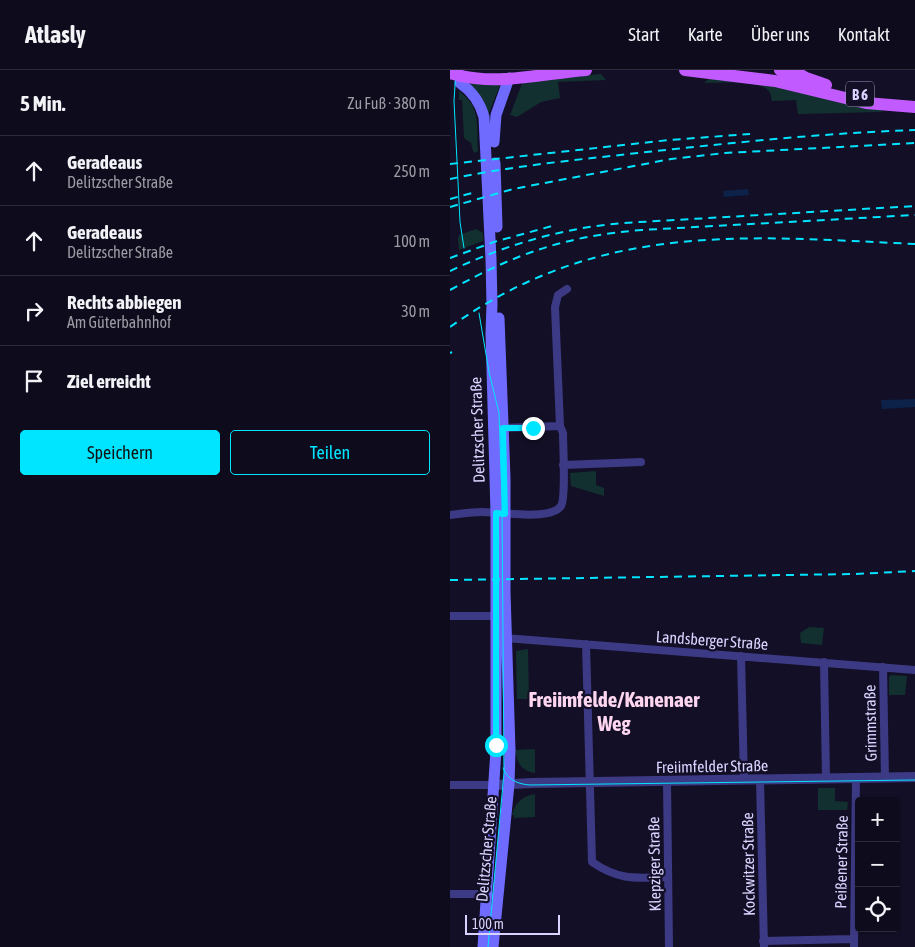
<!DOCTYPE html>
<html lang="de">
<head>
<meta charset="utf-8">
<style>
  :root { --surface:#0e0b1c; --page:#171425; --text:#f1f3f6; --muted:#9b9ba3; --line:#2e2b3b; --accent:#00e5ff }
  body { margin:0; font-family:"Asap Condensed",sans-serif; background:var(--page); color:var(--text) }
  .controls { position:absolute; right:15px; bottom:15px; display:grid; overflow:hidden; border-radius:5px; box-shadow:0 1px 4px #0004 }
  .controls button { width:45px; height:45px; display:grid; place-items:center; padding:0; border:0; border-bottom:1px solid var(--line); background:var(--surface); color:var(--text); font:25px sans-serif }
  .scale { position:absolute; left:15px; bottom:12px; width:95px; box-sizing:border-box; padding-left:5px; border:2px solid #d9d4ff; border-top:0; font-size:14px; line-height:18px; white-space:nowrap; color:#d9d4ff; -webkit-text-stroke:4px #130f26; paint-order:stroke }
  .stop { position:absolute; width:15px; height:15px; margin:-11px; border:4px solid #00e5ff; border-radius:50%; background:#fff }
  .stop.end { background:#00e5ff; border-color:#fff; box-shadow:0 1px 5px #0008 }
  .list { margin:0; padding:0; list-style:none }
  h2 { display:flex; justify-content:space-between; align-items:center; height:65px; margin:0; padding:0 20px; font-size:21px }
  h2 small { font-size:16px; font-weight:400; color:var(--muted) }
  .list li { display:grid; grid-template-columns:32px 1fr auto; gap:15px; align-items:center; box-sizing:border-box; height:70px; padding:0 20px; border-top:1px solid var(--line) }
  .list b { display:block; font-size:19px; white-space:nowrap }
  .list p { margin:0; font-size:16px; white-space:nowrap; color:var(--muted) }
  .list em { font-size:16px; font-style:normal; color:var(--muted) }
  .actions { display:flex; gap:10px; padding:15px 20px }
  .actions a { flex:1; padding:11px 0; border:1px solid var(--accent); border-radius:5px; text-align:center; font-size:18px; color:var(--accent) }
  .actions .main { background:var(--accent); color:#111 }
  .icon { flex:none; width:28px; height:28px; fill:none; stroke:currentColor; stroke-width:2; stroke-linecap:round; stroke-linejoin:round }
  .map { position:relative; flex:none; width:465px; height:877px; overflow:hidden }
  header { display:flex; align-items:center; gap:30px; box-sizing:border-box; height:70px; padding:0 25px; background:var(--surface); border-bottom:1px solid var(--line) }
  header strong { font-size:24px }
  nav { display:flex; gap:28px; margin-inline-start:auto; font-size:18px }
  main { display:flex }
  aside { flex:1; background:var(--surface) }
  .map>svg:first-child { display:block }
</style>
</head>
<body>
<header>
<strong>Atlasly</strong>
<nav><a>Start</a><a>Karte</a><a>Über uns</a><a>Kontakt</a></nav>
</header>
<main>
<aside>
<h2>5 Min.<small>Zu Fuß · 380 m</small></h2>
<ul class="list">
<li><svg class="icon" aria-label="ahead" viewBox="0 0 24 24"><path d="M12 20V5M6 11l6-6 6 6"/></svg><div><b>Geradeaus</b><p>Delitzscher Straße</p></div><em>250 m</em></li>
<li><svg class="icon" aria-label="ahead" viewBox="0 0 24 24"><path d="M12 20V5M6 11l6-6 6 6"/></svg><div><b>Geradeaus</b><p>Delitzscher Straße</p></div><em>100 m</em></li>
<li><svg class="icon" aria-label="right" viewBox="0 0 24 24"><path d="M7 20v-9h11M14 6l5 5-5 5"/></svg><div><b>Rechts abbiegen</b><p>Am Güterbahnhof</p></div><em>30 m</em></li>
<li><svg class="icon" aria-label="arrive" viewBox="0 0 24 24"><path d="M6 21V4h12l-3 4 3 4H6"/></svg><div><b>Ziel erreicht</b></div></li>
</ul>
<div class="actions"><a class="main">Speichern</a><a>Teilen</a></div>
</aside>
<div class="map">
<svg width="465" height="877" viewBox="0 0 465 877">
  <rect width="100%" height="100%" fill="#130f26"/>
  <!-- green -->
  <path fill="#12302f" d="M151,4l5,6 -48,2 2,16 -19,4 -24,15 -7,-2 13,-34z
    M263,5l51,8 115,25 3,4 -84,2 -2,-14 -24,1c-1,-4 -1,-8 -4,-11 -11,-10 -49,-7 -64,-7z
    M21,13l29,2 -11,28h-1l-18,-28z
    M9,21c23,17 17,35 19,60l-3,2 -2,-2 -2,-8 -7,-5 -2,-38h-3z
    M26,159l7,4v8l-24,9 -1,-11 1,-4z
    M146,401v14l8,3v8l-33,-10 -1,-13z
    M359,557l15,1 -2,17 -21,-2 -1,-10z
    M78,579l1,50h-12l-1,-48z
    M441,605l16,1 -2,19h-16v-18z
    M83,679l2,1v23c-14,-2 -18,-11 -20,-23z
    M368,718h17v13l13,1 -1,8h-29z
    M85,724v23l-21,1v-3h-2c2,-11 10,-19 23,-21z"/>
  <!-- water -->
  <path fill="#0c2248" d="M298,119l1,6 -25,2 -1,-6z
    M465,329v8l-33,2 -1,-9z"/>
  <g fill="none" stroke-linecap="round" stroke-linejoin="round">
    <!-- minor -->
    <path stroke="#3d3a85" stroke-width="8" d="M53,358l57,-2
      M113,395l78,-3
      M0,445c10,-1 21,-3 31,-3 16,0 70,9 80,-6 5,-8 2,-60 2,-73l-3,-7 -5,-119 3,-12 9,-6
      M0,546h46
      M56,568l409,32
      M136,574l6,218c28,19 44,16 76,15
      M291,586l3,124
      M374,592l2,117
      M433,597l2,111
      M310,710l4,167
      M217,711l2,166
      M0,715h45
      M0,824h33l7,2
      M313,871l91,-2
      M404,877l2,-169"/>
    <!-- tertiary -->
    <path stroke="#3d3a85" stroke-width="10" d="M45,715l37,-2 383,-6"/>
    <!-- secondary -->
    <path stroke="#6f6bff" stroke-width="11" d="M10,13c13,9 20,19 24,34l7,142 1,46 -1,28 5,180v237l-13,197
      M44,72l2,-27 13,-37
      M45,93l2,64
      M43,877l16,-163 1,-34 -5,-158v-114l-6,-160"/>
    <!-- primary -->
    <path stroke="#c25bff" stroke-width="12" d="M235,0l90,11 91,22 49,4
      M330,0l19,6
      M342,0l14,8 20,7
      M11,6c41,9 85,-3 125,-6"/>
    <!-- tram -->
    <path stroke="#00e5ff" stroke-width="1" d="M6,0l-2,31 6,121 4,26
      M29,243l10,59 10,41 3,86 2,274 -16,174
      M53,698c5,12 14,16 27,17l385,-5"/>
    <!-- rail -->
    <path stroke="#00e5ff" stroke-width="2" stroke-dasharray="8 6" stroke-linecap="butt" d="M0,94l219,-24 81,-6
      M0,109c62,-13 125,-19 188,-26 92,-10 185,-20 277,-23
      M0,129l22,-6
      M0,137l63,-18 158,-30 54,-6 190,-10
      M0,188l44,-16 58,-16
      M0,201c55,-26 112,-43 173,-48l292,-17
      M0,220c67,-37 116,-54 192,-60l273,-15
      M0,257c149,-106 293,-91 465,-83
      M0,283l2,-1
      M0,510l406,-6 59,-3"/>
    <!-- primary-bridge -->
    <path stroke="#c25bff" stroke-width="12" d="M0,3l11,3"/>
  </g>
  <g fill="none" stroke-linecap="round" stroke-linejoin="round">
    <!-- route -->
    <path stroke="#00e5ff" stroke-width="6" d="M46,675v-232l9,1 -2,-86h30"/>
  </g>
  <g text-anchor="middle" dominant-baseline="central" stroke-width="4.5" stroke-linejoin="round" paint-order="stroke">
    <!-- shield labels -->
    <rect fill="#130f26" stroke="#9e99be" stroke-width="1" x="396" y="11.5" width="28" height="25" rx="4"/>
    <g font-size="15" font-weight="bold" fill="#d9d4ff">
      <text x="410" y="24">B 6</text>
    </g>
    <!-- street labels -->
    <g font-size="16" fill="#d9d4ff" stroke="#130f26">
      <text transform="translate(27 360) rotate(-92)">Delitzscher Straße</text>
      <text transform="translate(262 570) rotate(4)">Landsberger Straße</text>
      <text transform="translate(420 653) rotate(-91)">Grimmstraße</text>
      <text transform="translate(262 696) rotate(-1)">Freiimfelder Straße</text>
      <text transform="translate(36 779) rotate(-85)">Delitzscher Straße</text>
      <text transform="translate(391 792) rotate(-89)">Peißener Straße</text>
      <text transform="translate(204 794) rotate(-91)">Klepziger Straße</text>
      <text transform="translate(298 794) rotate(-91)">Kockwitzer Straße</text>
    </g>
    <!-- district labels -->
    <g font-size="21" font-weight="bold" fill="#ffd6f0" stroke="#130f26">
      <text x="164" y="629">Freiimfelde/Kanenaer<tspan x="164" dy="24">Weg</tspan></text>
    </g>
  </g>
</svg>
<div class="controls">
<button>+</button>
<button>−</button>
<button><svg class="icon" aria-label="locate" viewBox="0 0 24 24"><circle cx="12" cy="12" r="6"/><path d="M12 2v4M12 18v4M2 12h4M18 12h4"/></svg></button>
</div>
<div class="scale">100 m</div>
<div class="stop" style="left:46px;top:675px"></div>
<div class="stop end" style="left:83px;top:358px"></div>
</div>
</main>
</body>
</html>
